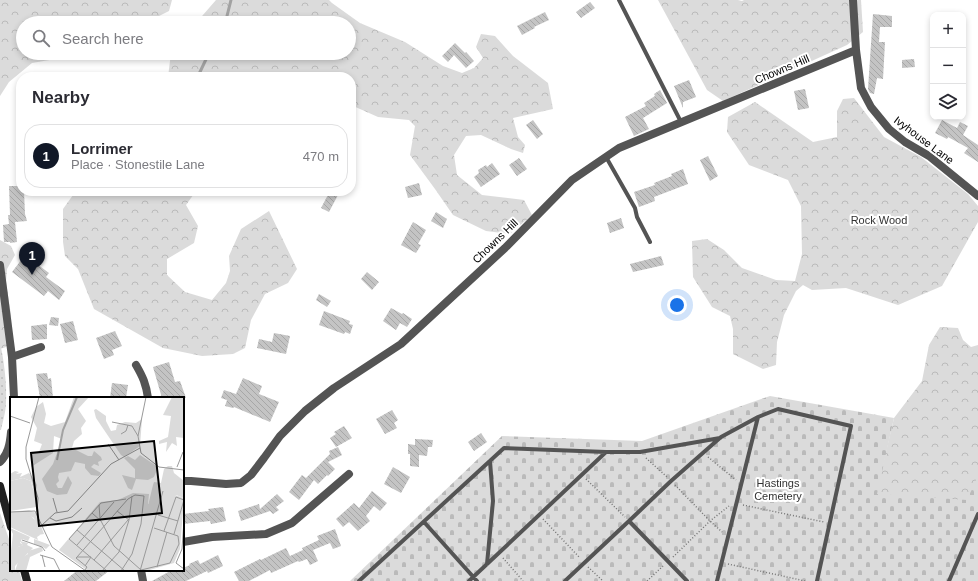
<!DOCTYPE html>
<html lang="en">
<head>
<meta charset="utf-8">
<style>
  :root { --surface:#fff; --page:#f7f7f7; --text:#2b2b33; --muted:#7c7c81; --line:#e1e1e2; --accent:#111827 }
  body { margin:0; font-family:Helvetica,sans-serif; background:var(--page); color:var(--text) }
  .controls { position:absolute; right:12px; top:12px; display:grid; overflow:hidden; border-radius:8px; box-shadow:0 2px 6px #0003 }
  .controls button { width:36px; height:36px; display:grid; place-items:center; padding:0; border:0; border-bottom:1px solid var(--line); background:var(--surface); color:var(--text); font:20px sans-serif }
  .you { position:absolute; left:677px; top:305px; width:14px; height:14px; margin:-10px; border:3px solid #fff; border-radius:50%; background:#1a73e8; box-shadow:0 0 0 6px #1a73e833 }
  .badge { display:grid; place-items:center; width:26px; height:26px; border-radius:50%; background:var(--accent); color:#fff; font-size:13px; font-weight:700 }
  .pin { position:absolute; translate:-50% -33px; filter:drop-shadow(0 1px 2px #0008) }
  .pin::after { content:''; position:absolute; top:21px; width:14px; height:12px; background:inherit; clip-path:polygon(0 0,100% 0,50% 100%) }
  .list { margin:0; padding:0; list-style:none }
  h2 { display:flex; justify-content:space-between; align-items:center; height:52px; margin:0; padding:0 16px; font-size:17px }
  h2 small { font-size:13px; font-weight:400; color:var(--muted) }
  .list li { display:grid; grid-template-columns:26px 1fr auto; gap:12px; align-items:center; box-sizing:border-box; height:64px; margin:0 8px 8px; padding:0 8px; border:1px solid var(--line); border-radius:16px }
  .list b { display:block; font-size:15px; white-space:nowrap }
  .list p { margin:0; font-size:13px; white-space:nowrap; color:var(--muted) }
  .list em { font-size:13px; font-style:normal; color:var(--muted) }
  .icon { flex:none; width:22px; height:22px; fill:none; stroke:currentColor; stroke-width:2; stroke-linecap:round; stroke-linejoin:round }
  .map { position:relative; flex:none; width:978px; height:581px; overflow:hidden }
  .search { position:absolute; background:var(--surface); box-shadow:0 2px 6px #0003; left:16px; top:16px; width:340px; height:44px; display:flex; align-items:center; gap:10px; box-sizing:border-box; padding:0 14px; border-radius:22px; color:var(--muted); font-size:15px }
  .panel { position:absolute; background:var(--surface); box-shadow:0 2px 6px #0003; left:16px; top:72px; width:340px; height:124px; border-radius:16px }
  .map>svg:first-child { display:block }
</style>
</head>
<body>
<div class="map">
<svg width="978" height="581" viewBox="0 0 978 581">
  <defs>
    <pattern id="green-dots" width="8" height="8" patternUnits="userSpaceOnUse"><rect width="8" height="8" fill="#dbdbdb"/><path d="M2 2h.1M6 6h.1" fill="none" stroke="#bababa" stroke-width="1.8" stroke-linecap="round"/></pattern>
    <pattern id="forest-crowns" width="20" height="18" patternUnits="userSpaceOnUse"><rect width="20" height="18" fill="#dbdbdb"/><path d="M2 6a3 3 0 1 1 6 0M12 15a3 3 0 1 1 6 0" fill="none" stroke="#bababa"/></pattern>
    <pattern id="cemetery-stones" width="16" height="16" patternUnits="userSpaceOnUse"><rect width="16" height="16" fill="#dbdbdb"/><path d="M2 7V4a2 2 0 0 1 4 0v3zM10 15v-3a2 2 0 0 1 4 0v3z" fill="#bababa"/></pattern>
    <pattern id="building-back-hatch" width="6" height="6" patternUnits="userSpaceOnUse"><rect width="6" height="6" fill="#c4c4c4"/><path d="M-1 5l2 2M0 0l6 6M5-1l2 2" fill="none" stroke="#a7a7a7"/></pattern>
  </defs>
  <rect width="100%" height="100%" fill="#fff"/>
  <!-- green -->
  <path fill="url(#green-dots)" d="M0,343c4,17 7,41 6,59 0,9 -3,19 -5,28h-1z"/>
  <!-- forest -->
  <path fill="url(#forest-crowns)" d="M0,0h172l-3,11 -24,12h-122v30h67l-58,10 -23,19 -9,14z
    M216,0h113l3,3 28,20 45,19 38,24 19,7 12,-5 9,-10 -7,-11 5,-13 14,2 18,20 35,27 5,26 -40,9 5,19 7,8 -2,8 -12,-4 -30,-14 -15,1 -12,19 3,20 25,20 42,5 8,15 -22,19 -24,-3 -33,-16 -18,-26 -25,-34 5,-29 -6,-6 -31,-3 -27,-12v-28h-183l3,-24h178v-30h-153z
    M658,0h80l4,1 2,-1h117l2,32 -16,13 -124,56 -16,-11z
    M854,98l30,39 37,20 47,37 10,12v16l-36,64 -44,19 -52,-17 -34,2 -9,-5 -7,6 -12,24 -7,27 -1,23 -13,4 -30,-15v-25l-3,-13 -18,-9 -19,-30 -1,-36 15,-2 17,11 18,18 34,12 19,1 7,-27 -1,-48 -13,-26 -39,-15 -22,-33 1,-15 27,-15 58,40 24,-5v-26l6,-12z
    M84,191h112l-10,14 12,21 -4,17 -27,16v16l18,17 27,8 14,-17 4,-12 -1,-15 12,-27 28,-18 28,58 -9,14 -23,11 -14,26 -6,28 -12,6 -31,2 -39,-8 -69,-39 -16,-40 -13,-13 -2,-14v-33l10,-14z
    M0,240l11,6 4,9 -8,14 -1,13 5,33 1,26 -6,6 -6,2z
    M940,327l18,1 5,12 8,7 7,-2v156l-151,80 49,-87 18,-76 28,-37 7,-36z
    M0,513l11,32v25h8l3,11h-22z"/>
  <!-- cemetery -->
  <path fill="url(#cemetery-stones)" d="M770,396l124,22 -17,76 90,6 11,-24v105h-628l152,-145 140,5z"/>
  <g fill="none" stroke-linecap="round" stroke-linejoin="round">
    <!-- stream -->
    <path stroke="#a2a2a2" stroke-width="3" d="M224,23l3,-7 4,-16
      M199,74l10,-21"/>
  </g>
  <!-- building -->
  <path fill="url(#building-back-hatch)" d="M590,2l5,6 -14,10 -5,-6z
    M545,12l4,8 -15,7 1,1 -13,7 -5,-9z
    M873,14l19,2v11h-12l-1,15h6l-2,37 -6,-1 -3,16 -4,-1 -2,-4z
    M455,43l10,10 1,-1 8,9 -8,7 -12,-13 -6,7 -6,-6z
    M914,59l1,8 -13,1v-8z
    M689,80l7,17 -13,5v6l-9,-22z
    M805,89l4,19 -11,2 -4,-19z
    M660,90l7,13 -24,15 6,11 -15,7 -9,-19 21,-11 -2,-3 11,-7 -1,-2z
    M533,120l10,14 -6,5 -11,-14z
    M942,120l15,8 3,-6 8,4 -5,9 15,10v17l-14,-9 4,-5 -20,-11 -1,2 -12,-6z
    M708,156l10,20 -8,5 -10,-21z
    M519,158l8,11 -10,7 -8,-11z
    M492,163l8,11 -19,13 -7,-10 5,-4 -1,-3 8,-5 1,2z
    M683,169l5,15 -34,13 1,4 -16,6 -5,-15 21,-7 -1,-2 18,-7 -1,-2z
    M419,183l3,12 -14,3 -3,-11z
    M9,186h12v5h3l1,23 2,7 -12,1 2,20 -7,1v-1h-6l-1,-17 6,-1 -1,-9h2z
    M330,191l8,4 -9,17 -8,-4z
    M436,212l11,7 -4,9 -12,-7z
    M621,218l3,10 -14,5 -3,-10z
    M413,222l13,8 -8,14 3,1 -5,8 -15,-8z
    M25,255l24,18 -3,4 19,14 -6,9 -11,-9 -4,5 -32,-24z
    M661,256l3,9 -31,7 -3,-8z
    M367,272l12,10 -7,8 -11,-11z
    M319,294l12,7 -4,6 -11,-7z
    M391,308l11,6 1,-1 9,6 -5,8 -7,-4 -4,7 -13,-9z
    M324,311l26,10 -1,3 4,1 -3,9 -5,-2 -1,2 -25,-9z
    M51,317l8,1 -1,8 -9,-1z
    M73,321l5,19 -13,3 -5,-19z
    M47,324v15l-15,1 -1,-14z
    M115,331l7,15 -10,4 2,5 -10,4 -8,-21z
    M274,333l16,3 -4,18 -29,-6 2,-9 13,3z
    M169,362l6,20 5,-1 6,17h-24l-9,-31z
    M47,373l1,6 3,-1 2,20h-13l-4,-24z
    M243,378l19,8 -3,8 20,8 -9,20 -36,-15 -1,1 -8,-2 2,-6 -6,-2 3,-8 12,4z
    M112,383l16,2 -2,13h-16z
    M392,410l6,10 -4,3 3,5 -12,6 -9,-15z
    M344,426l8,12 -16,9 -6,-9 6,-4 -2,-2z
    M481,433l6,9 -13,9 -6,-9z
    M415,439l18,1 -1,7h-4l-1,9 -8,-1v12l-9,-1v-12h-2v-10l7,1z
    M338,447l4,8 -14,7 7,7 -7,7 -1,-1 -9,9 -4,-4 -15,20 -10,-8 13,-17 4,3 24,-24 -1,-3z
    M393,467l17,10 -9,16 -17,-9z
    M372,491l15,12 -7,8 -6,-5 -8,10 4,5 -12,10 -9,-9 -6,5 -7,-8 18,-16 5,5z
    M277,494l7,7 -8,6 3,3 -6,4 -3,-3 -29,10 -3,-10 21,-7 1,5z
    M223,507l3,14 -15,3 -1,-3 -27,3v-10l26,-3 -1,-2z
    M335,529l6,17 -8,3 -3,-6 -17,7 5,11 -8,4 -3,-6 -8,3 -1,-1 -27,12 -1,-3 -21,11h-10l-5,-9 26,-13 1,1 25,-12 4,8 13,-6 -1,-2 17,-8 -2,-4z
    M218,555l5,11 -15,7 -1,-2 -21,10h-34l20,-11h11v-2l7,-3 -1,-1 9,-4 2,4z
    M78,570h32l-14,11h-32z"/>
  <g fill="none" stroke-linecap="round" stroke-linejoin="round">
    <!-- path -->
    <path stroke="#767676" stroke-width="1.5" stroke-dasharray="1 2" stroke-linecap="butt" d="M708,457l28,23
      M646,458l21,19
      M586,479l39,38
      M675,485l35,36 12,11
      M743,505l81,17
      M543,519l37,39
      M673,557l37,-36 19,-15
      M503,558l20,23
      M728,564l77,17
      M588,567l15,14
      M647,581l16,-15"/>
    <!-- service -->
    <path stroke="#545454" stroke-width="4" d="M619,0l62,122
      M606,157l29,51 2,9 13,25
      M629,521l58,60
      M424,522l53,59
      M487,564l6,-63 -3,-40
      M359,581l145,-133 102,4h34l80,-14
      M469,581l137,-129
      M565,581l64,-60 42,-40 50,-44 37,-20 20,-8 73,17 -34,155
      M717,581l41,-164
      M949,581l29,-67"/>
    <!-- minor -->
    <path stroke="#545454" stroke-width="8" d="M0,265l12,92 2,41
      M12,357l29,-10
      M136,365c7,12 10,19 12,33
      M0,462c8,-8 10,-18 11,-30
      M183,542l29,-5 54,-3 26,-11 57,-49
      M141,570l2,11"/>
    <!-- tertiary -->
    <path stroke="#545454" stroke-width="8" d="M853,0l3,50 5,38 10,19 18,22 16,13 24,14 49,40
      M183,481h8l35,3 15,-1 10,-8 13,-17 16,-22 25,-25 29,-23 67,-44 104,-96 67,-68 47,-32 237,-98"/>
    <!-- secondary -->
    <path stroke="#212121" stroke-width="8" d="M0,486l11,41
      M24,570l3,11"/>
  </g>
  <g text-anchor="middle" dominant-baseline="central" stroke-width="4" stroke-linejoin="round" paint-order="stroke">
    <!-- street labels -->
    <g font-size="11" fill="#000" stroke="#fff">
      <text transform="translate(782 69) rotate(-23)">Chowns Hill</text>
      <text transform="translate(924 140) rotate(37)">Ivyhouse Lane</text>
      <text transform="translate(495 241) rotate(-44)">Chowns Hill</text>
    </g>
    <!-- park labels -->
    <g font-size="11" fill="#323232" stroke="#fff">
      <text x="879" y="220">Rock Wood</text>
      <text x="778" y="483">Hastings<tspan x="778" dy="13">Cemetery</tspan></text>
    </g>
  </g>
  <!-- overview -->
  <g transform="translate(10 397)">
    <rect width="174" height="174" fill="#fff"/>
    <path d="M13,81l8,3 6,26 -27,4v-30zM20,118l5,5 5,15 -3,2 1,3 -28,-13v-11zM10,144l8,2 -1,2 6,3 -18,18v5h-5v-12l8,-12 5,-2z" fill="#dbdbdb"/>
    <path d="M64,0h15l-11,12 8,12 -5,7 1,6 -8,7 -2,7 16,8h4l2,-5 7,6 1,3 -4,2 1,4 -5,-2 -3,3 10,6 -2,3 -8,-1 -6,-7v-4l-10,-2 -4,9 -12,2 -1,4 1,4 -3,3 2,4h4l6,-12 4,7 -5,11 -10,1 -10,-4 -5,-12 11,-15 9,-25 -8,-3 -1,17 -22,14 1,-14 7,-1 3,-8 -8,-3 3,-13 -6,-11 5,-10 7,-5 3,12 -2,9 7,3 14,-4zM162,0h12v41l-8,-1 1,9 -5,-3 -6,9 1,-10 -8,2v-3l9,-4 3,-21 -8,-1zM86,12l10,7v5l5,10 5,-1 1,-5 8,-3 11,1 6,-4 -2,27 -16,11 -3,-2 -25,-37 -2,-8zM130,58l18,12 -4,10 -6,3 -12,-1 -4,11 -4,-2 -6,-13 13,3v-9l-11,-11 4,-2 7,4zM158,69h4l2,7 10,8v17l-8,-3 -37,48 14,-58 1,-3 7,1 3,-14zM5,74l4,1 -3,2 6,-1 -2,4 9,-4 4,5 4,7 -3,19 -4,-3v-9l3,-4 -2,-7 -8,-3 -13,3v-7zM19,113l7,3 8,21 -6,1 -4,-17 -4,-2 -11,2 -9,-2v-4zM0,131l20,9 -2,4 -6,-2 -2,4 4,2 -6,2 -1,6 -7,6 3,-25zM24,142l16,6 -4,4 -5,-3 2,5 -13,6 -4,14h-11l4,-12 9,-5v-3l13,-4 -7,-3z" fill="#dbdbdb"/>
    <path d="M153,94l21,7 -4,51 -6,14 -28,8h-58l-29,-21 41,-48 18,-2 15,-7 16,1 -1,10 11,-1z" fill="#dbdbdb"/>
    <path d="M18,84v10l-14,1 5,1 1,5h-9v-15zM7.5 105a5.5 5.5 0 1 1 11 0a5.5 5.5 0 1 1-11 0Z" fill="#dbdbdb"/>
    <path fill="none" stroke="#a2a2a2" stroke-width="2" d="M47,63l6,-30 14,-33"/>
    <path fill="none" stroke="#999" stroke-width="1" d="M136,0l-8,39 3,17 18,14 25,3M0,19l20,7M102,25l20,4 6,10M111,37l5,-3 2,-6M98,47l11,16M167,70l6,-15M43,101l4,14M89,108l1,13M107,114l12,9M0,115l25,-1 17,36 34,24M27,115l1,-14 -12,-39v-12l13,-50M82,116l9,8 13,25 27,24M148,118l20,6M40,121l6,3 16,-4 10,-9M174,123l-2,29 -6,14 8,6M32,128l13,-12 13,-2 43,-47 29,-16M67,133l48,41M154,134l12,-34 8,3 -10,34M12,143l20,7 3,4M67,148l37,-43M30,158l14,4 6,12M32,158l3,12M67,160l51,-58 7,-4 9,1 -3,28 -9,30 -11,17M84,163l34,-40M147,170l10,-35M75,173l2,-3 -11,-9 1,-1h14l-6,9M131,173l29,-7 9,-19 -1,-8 -24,-8M92,174l17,-19 10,-32 3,-24M97,174l-38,-32 32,-36 25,-4M130,174l23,-80"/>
    <path fill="#000" fill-opacity="0.15" stroke="#000" stroke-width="2" d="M144,44l8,72 -123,13 -8,-73z"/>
    <rect width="174" height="174" fill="none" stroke="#000" stroke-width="2"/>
  </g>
</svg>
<div class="controls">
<button>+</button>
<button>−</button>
<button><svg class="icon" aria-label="layers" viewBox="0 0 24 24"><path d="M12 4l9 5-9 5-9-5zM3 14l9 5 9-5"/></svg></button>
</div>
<div class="you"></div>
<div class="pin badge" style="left:32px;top:275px">1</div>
<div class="search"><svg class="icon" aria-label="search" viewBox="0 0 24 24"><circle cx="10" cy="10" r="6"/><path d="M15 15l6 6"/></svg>Search here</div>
<section class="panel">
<h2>Nearby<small></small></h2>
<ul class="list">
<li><span class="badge">1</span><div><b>Lorrimer</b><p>Place · Stonestile Lane</p></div><em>470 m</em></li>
</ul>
</section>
</div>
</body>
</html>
